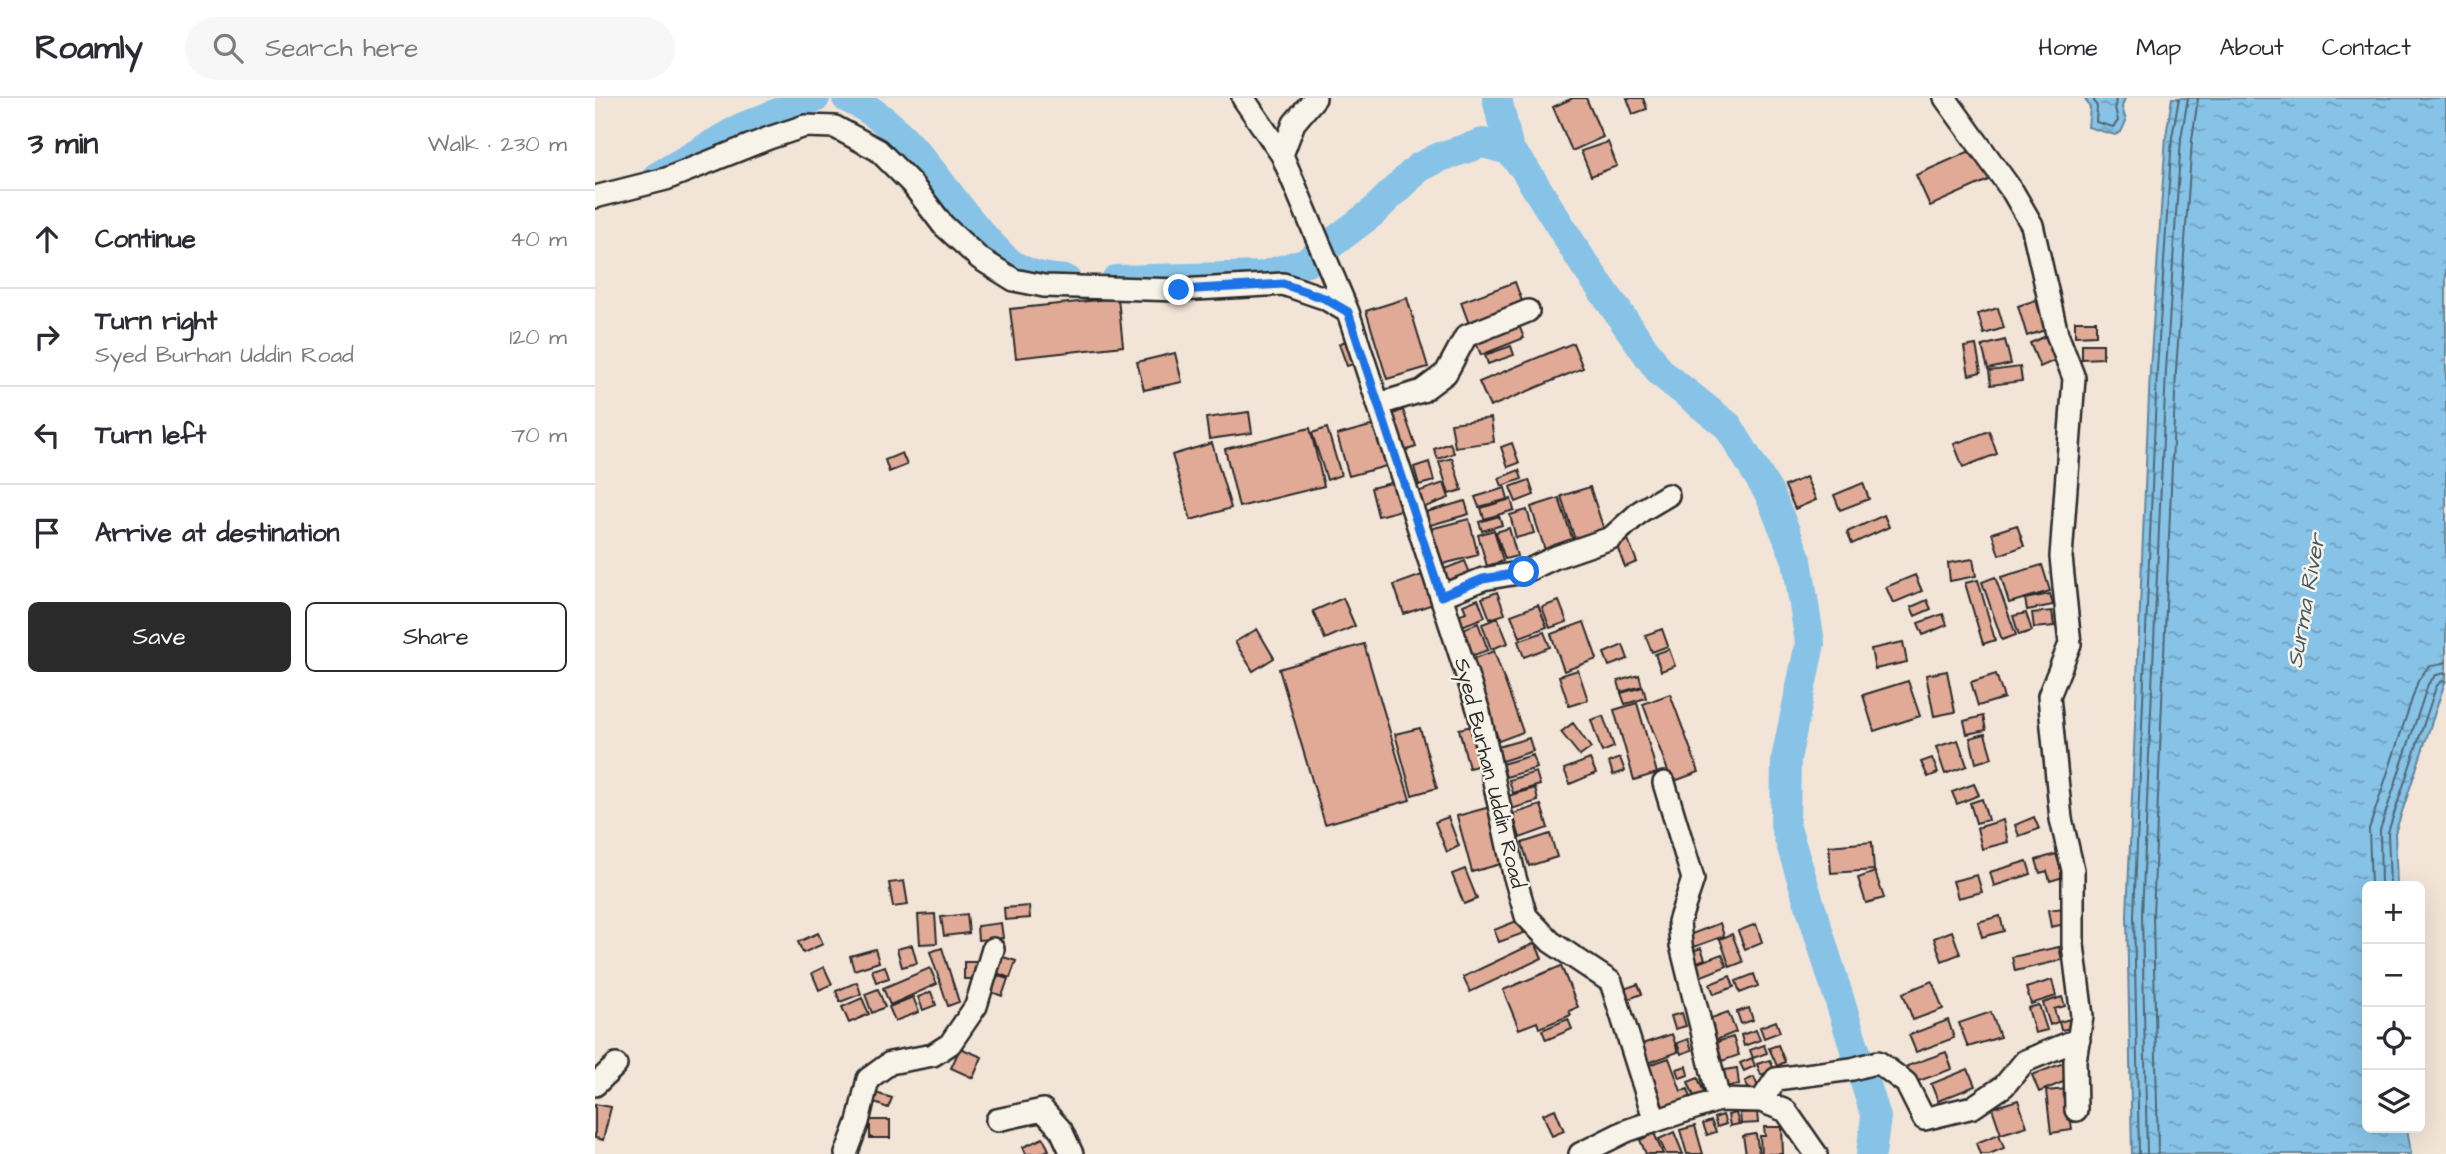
<!DOCTYPE html>
<html lang="en">
<head>
<meta charset="utf-8">
<style>
  :root { --surface:#fff; --page:#f7f7f7; --text:#2b2b33; --muted:#7c7c81; --line:#e1e1e2; --accent:#2b2b2b }
  body { margin:0; font-family:"Architects Daughter",sans-serif; background:var(--page); color:var(--text) }
  .controls { position:absolute; right:21px; bottom:21px; display:grid; overflow:hidden; border-radius:10px; box-shadow:0 7px 28px #0002 }
  .controls button { width:63px; height:63px; display:grid; place-items:center; padding:0; border:0; border-bottom:2px solid var(--line); background:var(--surface); color:var(--text); font:35px sans-serif }
  .stop { position:absolute; width:21px; height:21px; margin:-16px; border:5px solid #1a73e8; border-radius:50%; background:#fff }
  .stop.end { background:#1a73e8; border-color:#fff; box-shadow:0 2px 7px #0008 }
  .list { margin:0; padding:0; list-style:none }
  h2 { display:flex; justify-content:space-between; align-items:center; height:91px; margin:0; padding:0 28px; font-size:30px }
  h2 small { font-size:23px; font-weight:400; color:var(--muted) }
  .list li { display:grid; grid-template-columns:46px 1fr auto; gap:21px; align-items:center; box-sizing:border-box; height:98px; padding:0 28px; border-top:2px solid var(--line) }
  .list b { display:block; font-size:26px; white-space:nowrap }
  .list p { margin:0; font-size:23px; white-space:nowrap; color:var(--muted) }
  .list em { font-size:23px; font-style:normal; color:var(--muted) }
  .actions { display:flex; gap:14px; padding:21px 28px }
  .actions a { flex:1; padding:16px 0; border:2px solid var(--accent); border-radius:10px; text-align:center; font-size:24px; color:var(--accent) }
  .actions .main { background:var(--accent); color:#fff }
  .icon { flex:none; width:38px; height:38px; fill:none; stroke:currentColor; stroke-width:2; stroke-linecap:round; stroke-linejoin:round }
  .map { position:relative; flex:none; width:1851px; height:1056px; overflow:hidden }
  header { display:flex; align-items:center; gap:42px; box-sizing:border-box; height:98px; padding:0 35px; background:var(--surface); border-bottom:2px solid var(--line) }
  header strong { font-size:33px }
  nav { display:flex; gap:38px; margin-inline-start:auto; font-size:24px }
  .search { width:490px; height:63px; background:var(--page); display:flex; align-items:center; gap:18px; box-sizing:border-box; padding:0 24px; border-radius:38px; color:var(--muted); font-size:26px }
  main { display:flex }
  aside { flex:1; background:var(--surface) }
  .map>svg:first-child { display:block }
</style>
</head>
<body>
<header>
<strong>Roamly</strong>
<div class="search"><svg class="icon" aria-label="search" viewBox="0 0 24 24"><circle cx="10" cy="10" r="6"/><path d="M15 15l6 6"/></svg>Search here</div>
<nav><a>Home</a><a>Map</a><a>About</a><a>Contact</a></nav>
</header>
<main>
<aside>
<h2>3 min<small>Walk · 230 m</small></h2>
<ul class="list">
<li><svg class="icon" aria-label="ahead" viewBox="0 0 24 24"><path d="M12 20V5M6 11l6-6 6 6"/></svg><div><b>Continue</b></div><em>40 m</em></li>
<li><svg class="icon" aria-label="right" viewBox="0 0 24 24"><path d="M7 20v-9h11M14 6l5 5-5 5"/></svg><div><b>Turn right</b><p>Syed Burhan Uddin Road</p></div><em>120 m</em></li>
<li><svg class="icon" aria-label="left" viewBox="0 0 24 24"><path d="M17 20v-9H6M10 6l-5 5 5 5"/></svg><div><b>Turn left</b></div><em>70 m</em></li>
<li><svg class="icon" aria-label="arrive" viewBox="0 0 24 24"><path d="M6 21V4h12l-3 4 3 4H6"/></svg><div><b>Arrive at destination</b></div></li>
</ul>
<div class="actions"><a class="main">Save</a><a>Share</a></div>
</aside>
<div class="map">
<svg width="1851" height="1056" viewBox="0 0 1851 1056">
  <defs>
    <pattern id="water-ripples" width="26" height="14" patternUnits="userSpaceOnUse" patternTransform="scale(1.75)"><rect width="26" height="14" fill="#87c3e7"/><path d="M2 4q2-2 4 0t4 0M15 11q2-2 4 0t4 0" fill="none" stroke="#6f9fbb"/></pattern>
  </defs>
  <rect width="100%" height="100%" fill="#f3e4d8"/>
  <filter id="ink" filterUnits="userSpaceOnUse"><feTurbulence type="fractalNoise" baseFrequency=".0143" numOctaves="2"/><feDisplacementMap in="SourceGraphic" scale="14" xChannelSelector="R" yChannelSelector="G"/><feConvolveMatrix kernelMatrix="1 2 1 2 8 2 1 2 1" color-interpolation-filters="sRGB"/></filter>
  <g filter="url(#ink)">
    <!-- water -->
    <path fill="url(#water-ripples)" stroke="#62869c" stroke-width="2" d="M1490,0h40l-3,9 4,14 -5,11 -6,3 -27,-8 2,-19z
      M1577,0h274v581l-51,154 2,53h-30v242h40l4,26h-279l-5,-239 23,-545 16,-234z"/>
    <g fill="none" stroke-linecap="round" stroke-linejoin="round">
      <!-- shore -->
      <path stroke="#506876" stroke-width="2" d="M1498,0l4,9 -1,15 17,5 5,-6 -3,-14 1,-9
        M1776,788l-2,-57 49,-148 10,-14 18,-5
        M1786,788l-1,-56 48,-146 8,-9 10,-2
        M1795,788l-2,-54 48,-145 4,-5 6,-1
        M1544,1056l-5,-239 23,-545 15,-233 7,-39
        M1552,1056l-5,-239 24,-545 15,-232 7,-40
        M1563,1056l-5,-239 23,-544 16,-231 6,-42"/>
      <!-- river -->
      <path stroke="#87c3e7" stroke-width="30" d="M252,0c61,26 93,91 136,138 12,13 24,28 41,35 13,6 27,8 42,9
        M902,0l12,52
        M62,79l84,-49 74,-30
        M521,182l146,-4 45,-14 65,-49 46,-45 22,-11 43,-14 26,7 15,18 60,96 77,109 67,53 42,69 27,65 13,83 -24,116 -1,66 91,292 -5,37"/>
    </g>
    <!-- building -->
    <path fill="#e1aa97" stroke="#2b2b2b" stroke-width="2" d="M978,0h13l17,39 -31,14 -19,-44z
      M1032,0h16l4,11 -14,5z
      M1013,44l9,24 -26,10 -10,-25z
      M1384,49l14,31 -63,28 -14,-31z
      M920,184l8,22 -54,20 -8,-22z
      M523,200l5,48 -107,12 -6,-49z
      M812,200l21,69 -41,12 -21,-68z
      M1441,202l9,30 -18,6 -9,-30z
      M1403,210l6,20 -20,6 -6,-20z
      M1480,223h21v14l-21,1z
      M923,225l6,15 -43,17 -6,-15z
      M1453,237l10,24 -18,8 -10,-24z
      M1410,242l6,24 -23,5 -6,-23z
      M750,243l8,23 -6,2 -8,-22z
      M978,245l10,25 -93,39 -11,-25z
      M1487,246h21v14l-21,1z
      M1381,247l5,27 -12,3 -5,-28z
      M916,248l3,9 -26,9 -3,-9z
      M580,255l7,29 -38,8 -7,-28z
      M1425,269l2,14 -31,4 -2,-14z
      M808,312l13,37 -15,5 -13,-36z
      M654,314l3,21 -43,6 -3,-21z
      M896,320l3,24 -39,5 -4,-24z
      M783,326l12,41 -41,11 -12,-41z
      M715,330l14,58 -85,21 -14,-58z
      M732,330l14,47 -14,5 -15,-47z
      M1394,333l8,23 -34,13 -9,-23z
      M617,345l19,65 -40,12 -19,-65z
      M855,345l4,10 -16,6 -4,-10z
      M917,345l7,20 -11,4 -7,-20z
      M307,355l5,12 -18,7 -4,-12z
      M857,360l10,32 -13,4 -10,-32z
      M834,364l5,19 -15,4 -5,-18z
      M924,372l3,9 -20,7 -3,-8z
      M1211,379l10,23 -21,9 -10,-23z
      M934,382l5,15 -18,7 -6,-15z
      M804,383l6,28 -27,7 -7,-28z
      M849,385l5,15 -29,11 -6,-16z
      M1268,385l6,16 -29,11 -6,-15z
      M995,389l16,49 -29,10 -16,-50z
      M910,390l3,11 -29,8 -4,-10z
      M964,400l16,49 -28,9 -16,-49z
      M916,401l3,11 -30,9 -3,-11z
      M870,403l4,13 -42,12 -4,-13z
      M932,412l7,23 -18,5 -6,-23z
      M1289,417l5,12 -37,17 -5,-12z
      M904,418l3,9 -20,6 -3,-9z
      M874,421l9,36 -39,10 -9,-36z
      M1422,427l7,21 -25,9 -7,-22z
      M914,430l8,28 -12,3 -9,-27z
      M899,432l9,31 -16,5 -9,-31z
      M1032,439l10,25 -12,5 -10,-26z
      M1378,461l3,17 -26,5 -2,-18z
      M870,463l8,20 -21,8 -8,-20z
      M1447,467l8,26 -41,12 -8,-26z
      M827,477l11,29 -29,10 -10,-29z
      M1320,477l7,16 -29,12 -7,-16z
      M1400,479l21,58 -14,5 -20,-58z
      M1383,482l17,60 -12,4 -18,-61z
      M902,494l8,22 -15,5 -8,-21z
      M1455,496l3,11 -26,5 -2,-11z
      M748,500l12,28 -30,13 -12,-28z
      M883,501l7,18 -23,9 -4,-11 8,-3 -3,-7z
      M1332,502l4,9 -16,7 -4,-9z
      M964,503l8,21 -17,6 -8,-21z
      M943,507l9,22 -27,10 -9,-22z
      M1457,513l2,15 -20,2 -2,-15z
      M1431,515l6,18 -13,4 -6,-19z
      M1348,516l4,11 -24,10 -5,-12z
      M903,520l10,25 -17,6 -9,-25z
      M989,524l13,37 -33,12 -13,-37z
      M883,525l10,27 -17,6 -10,-26z
      M662,531l17,29 -21,13 -18,-29z
      M1067,531l6,17 -16,6 -7,-17z
      M949,534l6,15 -26,10 -6,-16z
      M1308,544l4,20 -32,7 -4,-20z
      M769,546l46,156 -85,24 -46,-155z
      M1028,547l5,14 -19,7 -5,-13z
      M1074,551l6,17 -14,5 -6,-17z
      M899,553l29,81 -24,9 -29,-81z
      M983,572l10,30 -19,6 -10,-30z
      M1352,573l8,41 -21,4 -8,-41z
      M1401,576l8,24 -26,8 -7,-24z
      M1044,577l3,11 -21,6 -3,-11z
      M1313,583l12,35 -46,15 -11,-36z
      M1048,589l3,11 -21,6 -4,-11z
      M1075,596l29,78 -27,10 -29,-78z
      M1042,605l20,70 -23,7 -20,-70z
      M1008,618l11,31 -12,5 -11,-32z
      M1388,618l3,14 -19,4 -3,-13z
      M978,625l18,25 -11,8 -19,-24z
      M881,627l9,39 -16,4 -10,-39z
      M825,630l17,60 -25,7 -17,-61z
      M1390,636l7,24 -16,5 -6,-25z
      M934,640l4,13 -31,10 -4,-14z
      M1363,642l9,26 -22,8 -9,-27z
      M938,657l4,13 -31,9 -4,-13z
      M1025,660l5,13 -12,4 -4,-13z
      M1337,660l6,15 -10,4 -7,-15z
      M995,661l6,14 -26,11 -6,-15z
      M941,674l4,13 -27,8 -4,-13z
      M1379,686l5,11 -22,9 -5,-12z
      M940,690l3,13 -27,8 -3,-13z
      M1387,701l6,21 -12,3 -6,-20z
      M946,707l7,23 -28,10 -7,-24z
      M895,709l14,56 -32,9 -15,-56z
      M853,719l11,29 -12,6 -12,-30z
      M1439,719l5,12 -20,7 -4,-11z
      M1408,722l5,22 -26,7 -5,-21z
      M955,736l7,23 -28,9 -7,-23z
      M1277,744l2,28 -43,3 -2,-27z
      M1461,756l7,23 -13,4 -3,-10 -7,2 -4,-13z
      M1432,763l4,13 -37,12 -4,-14z
      M870,771l12,30 -13,5 -12,-30z
      M1280,774l9,26 -18,5 -8,-25z
      M1382,777l5,17 -24,6 -5,-17z
      M309,783l4,24 -15,2 -4,-24z
      M434,808l1,12 -25,2 -1,-12z
      M1468,810l2,16 -14,3 -3,-17z
      M340,816l2,29 -17,1 -2,-29z
      M372,816l2,19 -25,3 -3,-19z
      M1405,818l4,15 -22,6 -4,-15z
      M924,822l5,13 -25,9 -5,-12z
      M406,825l2,15 -25,2 -1,-14z
      M1125,825l4,13 -30,11 -5,-12z
      M1161,826l6,18 -17,7 -7,-18z
      M1357,833l8,23 -18,7 -8,-23z
      M223,835l5,11 -20,9 -5,-11z
      M1137,836l11,28 -13,5 -10,-28z
      M940,845l7,15 -72,34 -7,-15z
      M317,847l5,18 -15,4 -5,-18z
      M1464,849l3,13 -47,11 -3,-14z
      M347,850l17,54 -11,4 -18,-54z
      M1106,850l4,11 -10,4 -5,-11z
      M280,851l4,13 -25,8 -4,-14z
      M1127,856l5,12 -30,12 -5,-13z
      M405,858l16,5 -6,17 -16,-6z
      M369,864h13v17h-13z
      M290,868l4,12 -13,4 -4,-12z
      M966,868l17,41 -9,4 2,4 -32,13 -2,-6 -18,7 -16,-39z
      M229,869l8,17 -13,6 -7,-17z
      M335,870l7,16 -47,21 -7,-17z
      M397,876l16,5 -6,17 -16,-6z
      M1159,876l4,12 -18,7 -4,-12z
      M1135,878l4,11 -20,7 -4,-10z
      M1457,882l4,16 -25,8 -5,-16z
      M1337,883l11,28 -30,11 -10,-27z
      M262,884l4,12 -21,8 -4,-11z
      M1043,886l4,10 -14,5 -4,-10z
      M283,891l7,18 -13,6 -7,-19z
      M336,894l5,13 -13,5 -5,-13z
      M318,899l6,15 -24,9 -6,-14z
      M1467,899l3,9 -11,3 4,13 -8,3 -7,-22z
      M267,900l7,16 -20,9 -7,-16z
      M1444,907l8,25 -12,3 -7,-25z
      M1154,910l4,12 -12,4 -4,-12z
      M1133,914l8,20 -25,10 -8,-21z
      M1396,914l9,25 -32,10 -9,-24z
      M1087,915l4,13 -11,3 -4,-13z
      M1479,920l2,9 -15,3 -2,-8z
      M973,921l4,10 -26,11 -4,-10z
      M1353,922l6,18 -38,14 -7,-17z
      M1181,923l4,11 -16,6 -4,-11z
      M1161,932l4,10 -16,6 -3,-11z
      M1077,936l6,18 -30,11 -6,-19z
      M1138,939l6,18 -20,7 -6,-19z
      M1093,941l4,11 -11,4 -4,-11z
      M1169,947l3,8 -14,5 -3,-8z
      M1183,947l7,17 -8,4 -8,-18z
      M365,950l22,9 -9,21 -22,-10z
      M1351,954l6,17 -39,14 -6,-17z
      M1074,960l12,33 7,-2 3,9 -30,10 -15,-42z
      M1157,960l3,8 -11,5 -4,-8z
      M1175,962l4,10 -13,5 -4,-11z
      M1471,964l7,16 -34,14 -7,-17z
      M1091,968l2,9 -8,3 -3,-9z
      M1142,970l2,17 -18,2 -2,-16z
      M1373,971l7,17 -37,15 -7,-17z
      M1159,979l5,12 -9,3 -5,-11z
      M1103,980l8,19 -10,4 -8,-19z
      M1472,991l5,41 -21,3 -5,-42z
      M277,994l20,6 -4,10 -19,-7z
      M1423,1002l9,26 -26,8 -9,-26z
      M0,1006l16,3 -8,33 -8,-2z
      M960,1011l9,22 -12,5 -9,-22z
      M1162,1014l1,11 -17,1 -1,-11z
      M1141,1015l3,11 -9,2 -2,-11z
      M1128,1017l3,9 -9,3 -3,-9z
      M275,1022h20v18h-20z
      M1116,1023l5,11 -9,3 -4,-11z
      M1100,1028l8,28h-16l-7,-24z
      M1169,1029h18l1,27h-22l-1,-18h5z
      M1079,1034l9,22h-17l-7,-15z
      M1059,1035l9,21h-17l-6,-14z
      M1161,1036l3,20h-13l-3,-18z
      M1404,1036l5,14 -15,6h-9l-4,-11z
      M448,1040l6,12 -10,4h-13l-3,-7z"/>
    <g fill="none" stroke-linecap="round" stroke-linejoin="round">
      <defs>
        <path id="minor" d="M648,0l39,57 66,157 131,400 35,162 12,42 25,26 60,40 44,139 -29,10 -46,23
          M1350,0l68,94 19,33 25,109 17,44 -13,179 9,87 -21,52 12,123 12,51v75l9,71 -7,45 1,49
          M687,57l12,-32 21,-25
          M0,99l71,-18 103,-41 36,-12 30,1 43,23 33,33 32,42 36,33 35,22 30,6 135,4 104,-6 41,14 24,14
          M784,306l43,-13 24,-18 20,-37 62,-25
          M846,498l42,-17 41,-7 32,-15 55,-19 30,-27 27,-16
          M1069,685l29,96 -14,43 2,23 38,155
          M0,987l21,-20
          M1166,1003l15,-22 76,-10 26,-7 28,21 18,36 49,-12 31,-21 21,-25 54,-22
          M402,1022l46,-10 18,20 11,24
          M1060,1023l64,-21 42,1 25,10 30,43
          M251,1056l12,-32 10,-43 22,-16 43,-8 17,-11 26,-38 17,-57"/>
      </defs>
      <!-- minor casing -->
      <use href="#minor" stroke="#2b2b2b" stroke-width="26"/>
      <!-- minor -->
      <use href="#minor" stroke="#f7f3e8" stroke-width="21"/>
    </g>
  </g>
  <g fill="none" stroke-linecap="round" stroke-linejoin="round" filter="url(#ink)">
    <!-- route -->
    <path stroke="#1a73e8" stroke-width="9" d="M584,192l104,-6 41,14 24,14 93,284 42,-17 41,-7"/>
  </g>
  <g text-anchor="middle" dominant-baseline="central" stroke-width="5" stroke-linejoin="round" paint-order="stroke">
    <!-- street labels -->
    <g font-size="21" fill="#2b2b2b" stroke="#f7f3e8">
      <text transform="translate(895 675) rotate(76)">Syed Burhan Uddin Road</text>
    </g>
    <!-- water labels -->
    <g font-size="23" font-style="italic" fill="#475963" stroke="#f7f3e8">
      <text transform="translate(1711 503) rotate(-80)">Surma River</text>
    </g>
  </g>
</svg>
<div class="controls">
<button>+</button>
<button>−</button>
<button><svg class="icon" aria-label="locate" viewBox="0 0 24 24"><circle cx="12" cy="12" r="6"/><path d="M12 2v4M12 18v4M2 12h4M18 12h4"/></svg></button>
<button><svg class="icon" aria-label="layers" viewBox="0 0 24 24"><path d="M12 4l9 5-9 5-9-5zM3 14l9 5 9-5"/></svg></button>
</div>
<div class="stop" style="left:929px;top:474px"></div>
<div class="stop end" style="left:584px;top:192px"></div>
</div>
</main>
</body>
</html>
